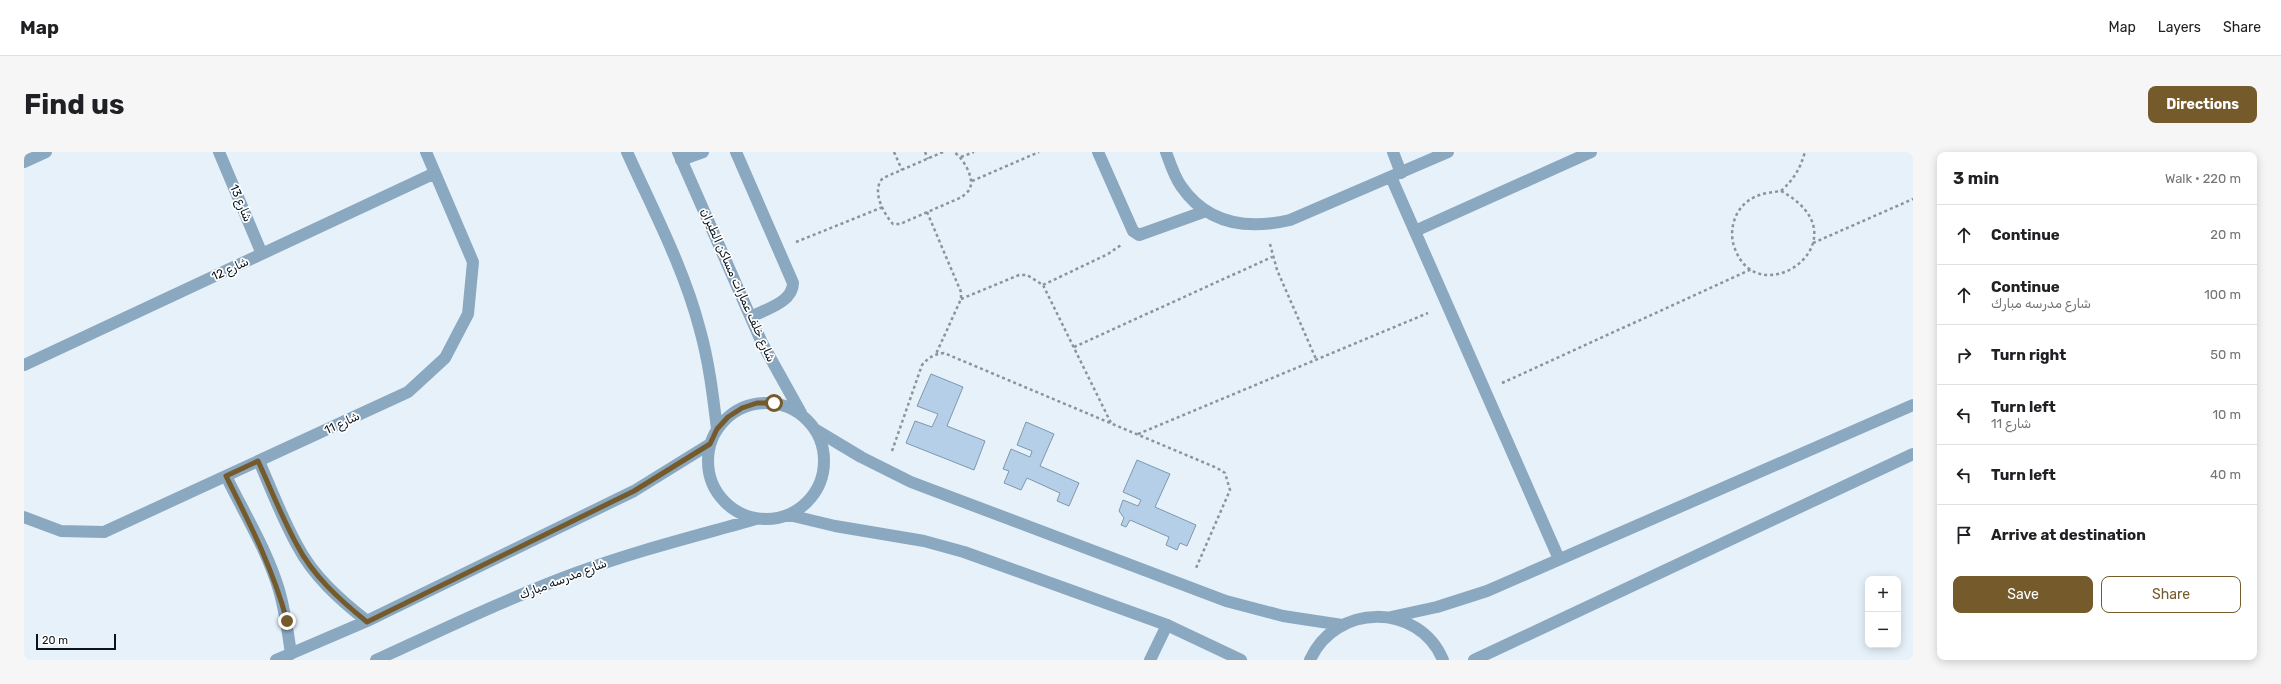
<!DOCTYPE html>
<html lang="en">
<head>
<meta charset="utf-8">
<style>
  :root { --surface:#fff; --page:#f6f6f6; --text:#202124; --muted:#757577; --line:#e0e0e0; --accent:#755a2c }
  body { margin:0; font-family:Rubik,Cairo,sans-serif; background:var(--page); color:var(--text) }
  .controls { position:absolute; right:12px; bottom:12px; display:grid; overflow:hidden; border-radius:8px; box-shadow:0 2px 10px #0003 }
  .controls button { width:36px; height:36px; display:grid; place-items:center; padding:0; border:0; border-bottom:1px solid var(--line); background:var(--surface); color:var(--text); font:20px sans-serif }
  .scale { position:absolute; left:12px; bottom:10px; width:80px; box-sizing:border-box; padding-left:4px; border:2px solid #0a141c; border-top:0; font-size:11px; line-height:14px; white-space:nowrap; color:#0a141c; -webkit-text-stroke:3px #fff; paint-order:stroke }
  .stop { position:absolute; width:12px; height:12px; margin:-9px; border:3px solid #755a2c; border-radius:50%; background:#fff }
  .stop.end { background:#755a2c; border-color:#fff; box-shadow:0 1px 4px #0008 }
  .list { margin:0; padding:0; list-style:none }
  h2 { display:flex; justify-content:space-between; align-items:center; height:52px; margin:0; padding:0 16px; font-size:17px }
  h2 small { font-size:13px; font-weight:400; color:var(--muted) }
  .list li { display:grid; grid-template-columns:26px 1fr auto; gap:12px; align-items:center; box-sizing:border-box; height:60px; padding:0 16px; border-top:1px solid var(--line) }
  .list b { display:block; font-size:15px; white-space:nowrap }
  .list p { margin:0; font-size:13px; white-space:nowrap; color:var(--muted) }
  .list em { font-size:13px; font-style:normal; color:var(--muted) }
  .actions { display:flex; gap:8px; padding:12px 16px }
  .actions a { flex:1; padding:9px 0; border:1px solid var(--accent); border-radius:8px; text-align:center; font-size:14px; color:var(--accent) }
  .actions .main { background:var(--accent); color:#fff }
  .icon { flex:none; width:22px; height:22px; fill:none; stroke:currentColor; stroke-width:2; stroke-linecap:round; stroke-linejoin:round }
  .map { position:relative; flex:none; width:1889px; height:508px; overflow:hidden; border-radius:8px }
  header { display:flex; align-items:center; gap:24px; box-sizing:border-box; height:56px; padding:0 20px; background:var(--surface); border-bottom:1px solid var(--line) }
  header strong { font-size:19px }
  nav { display:flex; gap:22px; margin-inline-start:auto; font-size:14px }
  .intro { display:flex; align-items:center; justify-content:space-between; box-sizing:border-box; height:96px; padding:0 24px }
  h1 { margin:0; font-size:28px }
  .button { padding:10px 18px; border-radius:8px; background:var(--accent); color:#fff; font-size:14px; font-weight:700 }
  main { display:flex; gap:24px; padding:0 24px }
  aside { flex:1; background:var(--surface); border-radius:8px; box-shadow:0 2px 10px #0003 }
  .map>svg:first-child { display:block }
</style>
</head>
<body>
<header>
<strong>Map</strong>
<nav><a>Map</a><a>Layers</a><a>Share</a></nav>
</header>
<div class="intro"><h1>Find us</h1><a class="button">Directions</a></div>
<main>
<div class="map">
<svg width="1889" height="508" viewBox="0 0 1889 508">
  <rect width="100%" height="100%" fill="#e6f1fa"/>
  <!-- building -->
  <path fill="#b4cfe7" stroke="#7e98ae" d="M907,222l32,13 -16,39 38,15 -11,29 -68,-27 9,-22 17,6 6,-13 -21,-8z
    M1002,270l28,12 -14,32 39,17 -10,23 -12,-5 3,-8 -33,-15 -6,12 -17,-7 5,-12 -6,-2 8,-20 19,8 2,-6 -15,-6z
    M1113,308l33,14 -15,33 41,18 -9,21 -7,-3 -3,7 -11,-5 3,-8 -39,-17 -4,7 -5,-2 3,-7 -5,-7 4,-11 15,6 3,-6 -18,-8z"/>
  <g fill="none" stroke-linecap="round" stroke-linejoin="round">
    <!-- path -->
    <path stroke="#8a949d" stroke-width="2.5" stroke-dasharray="3 3" stroke-linecap="butt" d="M870,0l8,18
      M901,0l3,7
      M919,0l-60,26c-12,12 0,35 10,46h7l62,-27c2,-2 6,-5 7,-7 7,-11 -6,-32 -15,-38
      M937,5l13,-5
      M948,29l67,-29
      M1757,39c87,47 -21,125 -46,58 -8,-20 1,-45 22,-53 7,-3 16,-4 24,-5z
      M1757,39c13,-12 19,-22 24,-39
      M903,60l34,80v7l-25,55
      M772,90l87,-35
      M1789,91l100,-44
      M1246,92l7,26 39,89
      M1019,133l65,-31 13,-9
      M937,147l58,-24h8l16,10 68,138
      M1050,195l198,-90
      M1478,231l250,-114
      M1114,282l290,-121
      M868,299l30,-86c7,-8 12,-11 22,-12l273,115 8,5 5,17 -34,78"/>
    <!-- lane -->
    <path stroke="#8ba8c1" stroke-width="12" d="M712,0l57,131c0,19 -27,26 -42,34
      M1074,0l35,79 6,4 67,-24
      M1369,0l8,21
      M657,8l22,-8
      M1391,79l176,-79
      M1126,508l17,-35"/>
    <!-- street -->
    <path stroke="#8ba8c1" stroke-width="12" d="M195,0l43,102
      M603,0c26,58 57,116 73,178 9,32 13,66 17,99
      M654,0l84,191 39,70
      M1142,0c4,11 8,24 15,34 26,38 66,44 109,34l158,-68
      M0,10l22,-10
      M1367,25l168,382
      M0,213l411,-192
      M684 309a58 58 0 1 1 116 0a58 58 0 1 1-116 0Z
      M792,278l45,27 50,25 315,119 57,15 59,9
      M235,309c12,28 23,57 38,84 16,31 43,55 70,76
      M202,324c18,37 41,74 53,114 6,21 9,42 12,64
      M765,363l46,11 89,15 40,11 203,73 74,35
      M0,365l37,14 43,1 304,-140 37,-34 23,-44 5,-52 -47,-110
      M1367,465l46,-10 50,-16 426,-186
      M252,508l91,-39 267,-130 76,-47
      M352,508c66,-30 132,-62 200,-87 59,-22 120,-37 180,-54
      M1286,508c25,-57 109,-58 133,0
      M1450,508l439,-206"/>
  </g>
  <g fill="none" stroke-linecap="round" stroke-linejoin="round">
    <!-- route -->
    <path stroke="#755a2c" stroke-width="5" d="M263,469c-14,-52 -37,-97 -61,-145l32,-15c13,28 24,57 39,84 16,31 43,55 70,77l267,-131 76,-47 7,-15 11,-12 14,-9 15,-5h17"/>
  </g>
  <g text-anchor="middle" dominant-baseline="central" stroke-width="3.5" stroke-linejoin="round" paint-order="stroke">
    <!-- street labels -->
    <g font-size="12" fill="#0a141c" stroke="#fff">
      <text transform="translate(217 51) rotate(67)">شارع 13</text>
      <text transform="translate(206 117) rotate(-25)">شارع 12</text>
      <text transform="translate(714 133) rotate(66)">شارع خلف عمارات مساكن الطيران</text>
      <text transform="translate(318 271) rotate(-25)">شارع 11</text>
      <text transform="translate(539 427) rotate(-21)">شارع مدرسه مبارك</text>
    </g>
  </g>
</svg>
<div class="controls">
<button>+</button>
<button>−</button>
</div>
<div class="scale">20 m</div>
<div class="stop" style="left:750px;top:251px"></div>
<div class="stop end" style="left:263px;top:469px"></div>
</div>
<aside>
<h2>3 min<small>Walk · 220 m</small></h2>
<ul class="list">
<li><svg class="icon" aria-label="ahead" viewBox="0 0 24 24"><path d="M12 20V5M6 11l6-6 6 6"/></svg><div><b>Continue</b></div><em>20 m</em></li>
<li><svg class="icon" aria-label="ahead" viewBox="0 0 24 24"><path d="M12 20V5M6 11l6-6 6 6"/></svg><div><b>Continue</b><p>شارع مدرسه مبارك</p></div><em>100 m</em></li>
<li><svg class="icon" aria-label="right" viewBox="0 0 24 24"><path d="M7 20v-9h11M14 6l5 5-5 5"/></svg><div><b>Turn right</b></div><em>50 m</em></li>
<li><svg class="icon" aria-label="left" viewBox="0 0 24 24"><path d="M17 20v-9H6M10 6l-5 5 5 5"/></svg><div><b>Turn left</b><p>شارع 11</p></div><em>10 m</em></li>
<li><svg class="icon" aria-label="left" viewBox="0 0 24 24"><path d="M17 20v-9H6M10 6l-5 5 5 5"/></svg><div><b>Turn left</b></div><em>40 m</em></li>
<li><svg class="icon" aria-label="arrive" viewBox="0 0 24 24"><path d="M6 21V4h12l-3 4 3 4H6"/></svg><div><b>Arrive at destination</b></div></li>
</ul>
<div class="actions"><a class="main">Save</a><a>Share</a></div>
</aside>
</main>
</body>
</html>
